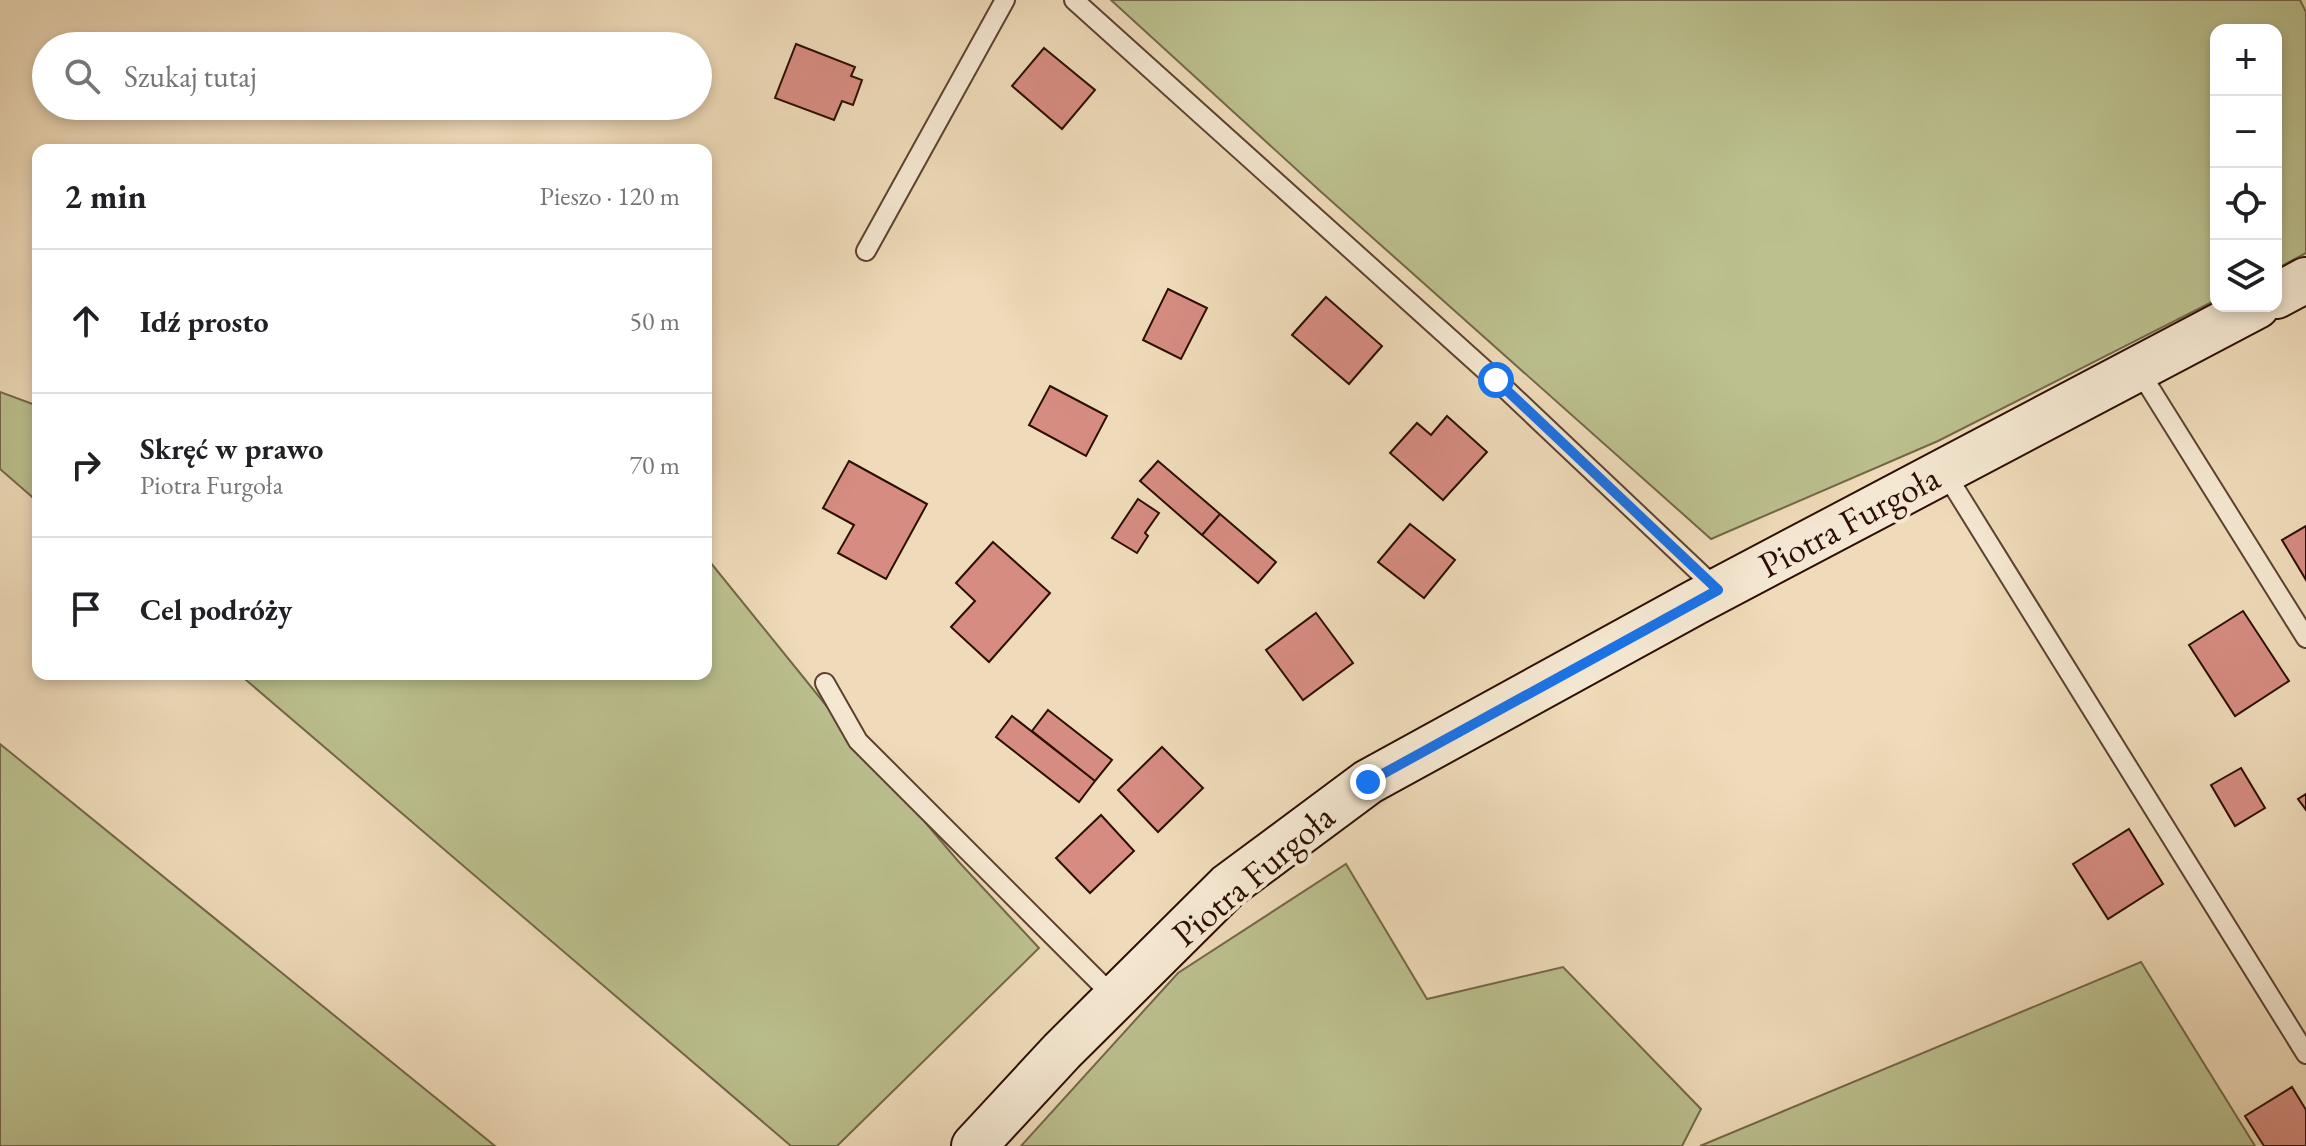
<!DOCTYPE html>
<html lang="pl">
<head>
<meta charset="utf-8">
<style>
  :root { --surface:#fff; --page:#f6f6f6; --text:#202124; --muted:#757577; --line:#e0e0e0 }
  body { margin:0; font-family:"EB Garamond",serif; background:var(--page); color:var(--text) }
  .controls { position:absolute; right:24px; top:24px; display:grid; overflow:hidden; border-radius:16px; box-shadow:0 4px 12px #0003 }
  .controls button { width:72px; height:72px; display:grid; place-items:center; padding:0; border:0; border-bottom:2px solid var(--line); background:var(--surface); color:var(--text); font:40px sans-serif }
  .stop { position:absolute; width:24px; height:24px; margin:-18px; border:6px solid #1a73e8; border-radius:50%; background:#fff }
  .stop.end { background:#1a73e8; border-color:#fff; box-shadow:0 2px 8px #0008 }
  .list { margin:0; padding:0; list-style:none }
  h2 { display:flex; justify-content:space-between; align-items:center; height:104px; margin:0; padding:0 32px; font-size:34px }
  h2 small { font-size:26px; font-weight:400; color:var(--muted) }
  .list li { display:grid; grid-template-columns:52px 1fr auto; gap:24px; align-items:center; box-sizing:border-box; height:144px; padding:0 32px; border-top:2px solid var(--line) }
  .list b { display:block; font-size:30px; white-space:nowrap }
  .list p { margin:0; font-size:26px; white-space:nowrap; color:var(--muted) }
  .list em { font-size:26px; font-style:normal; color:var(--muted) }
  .icon { flex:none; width:44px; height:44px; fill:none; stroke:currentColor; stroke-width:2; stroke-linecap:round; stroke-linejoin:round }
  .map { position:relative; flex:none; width:2306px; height:1146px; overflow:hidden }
  .search { position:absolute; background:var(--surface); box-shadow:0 4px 12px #0003; left:32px; top:32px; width:680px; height:88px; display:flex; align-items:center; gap:20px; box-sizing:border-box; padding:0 28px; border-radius:44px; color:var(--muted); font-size:30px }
  .panel { position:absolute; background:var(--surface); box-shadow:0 4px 12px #0003; left:32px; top:144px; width:680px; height:536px; border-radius:16px }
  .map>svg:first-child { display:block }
</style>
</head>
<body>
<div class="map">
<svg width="2306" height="1146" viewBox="0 0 2306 1146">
  <rect width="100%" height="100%" fill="#efdbb9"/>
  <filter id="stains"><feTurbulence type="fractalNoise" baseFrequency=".0025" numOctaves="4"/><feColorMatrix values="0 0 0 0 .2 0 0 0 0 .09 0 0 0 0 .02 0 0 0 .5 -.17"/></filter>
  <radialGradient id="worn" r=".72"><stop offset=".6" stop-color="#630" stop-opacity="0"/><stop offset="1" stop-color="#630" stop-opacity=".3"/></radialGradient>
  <!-- green -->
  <path fill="#bbc08e" stroke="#746748" stroke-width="2" d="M1111,0h1189l6,12v241l-30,16v-239h-60v270l-278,141 -227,98 -392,-349z
    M0,392l38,14v96l-38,-33z
    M706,557l123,152 129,152 81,87 -202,198h-46l-552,-472h467z
    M0,744l495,402h-495z
    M1346,864l81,135 136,-32 138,142 -19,37h-661l157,-173z
    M2141,962l114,184h-555z"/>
  <!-- building -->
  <path fill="#d68c81" stroke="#2c0e03" stroke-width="2" d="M796,44l59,23 -4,9 11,4 -9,25 -11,-4 -8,19 -59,-22z
    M1044,48l51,42 -33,39 -50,-43z
    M1168,289l39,19 -26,51 -38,-19z
    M1326,297l56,49 -33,38 -57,-49z
    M1050,386l57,30 -21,40 -57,-31z
    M1447,416l40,36 -44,48 -53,-47 27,-30 14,12z
    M849,461l78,43 -41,75 -48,-26 16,-28 -31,-17z
    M1158,461l62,53 -18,21 -62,-54z
    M1138,499l21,14 -14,20 3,3 -11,17 -25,-15z
    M1220,514l56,48 -18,21 -56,-48z
    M1410,524l45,36 -31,38 -46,-36z
    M2306,526v54l-24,-40z
    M993,542l57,51 -61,69 -38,-35 24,-26 -19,-18z
    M2243,611l46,70 -54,35 -46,-71z
    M1316,613l37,50 -50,37 -37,-50z
    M1048,710l64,50 -17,21 -63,-50z
    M1012,716l83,65 -16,21 -83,-65z
    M1162,747l41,41 -45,44 -40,-42z
    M2241,768l24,40 -30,18 -24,-41z
    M2306,794v16l-8,-11z
    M1101,815l33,36 -44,42 -34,-35z
    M2129,829l34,55 -55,35 -35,-55z
    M2292,1087l14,23v36h-42l-19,-30z"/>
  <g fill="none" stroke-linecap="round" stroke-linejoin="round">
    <defs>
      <path id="lane" d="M1074,0l422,380 222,210
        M866,251l139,-251
        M2138,369l168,269
        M1944,471l362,583
        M825,683l33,58 257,257"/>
      <path id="secondary" d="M2276,296l30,-16
        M974,1146l88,-95 166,-165 140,-104 328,-180 561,-296"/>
    </defs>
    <!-- lane casing -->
    <use href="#lane" stroke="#5d4130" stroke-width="22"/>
    <!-- secondary casing -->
    <use href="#secondary" stroke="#2c0e03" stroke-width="48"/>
    <!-- lane -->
    <use href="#lane" stroke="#f5e8d2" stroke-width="18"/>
    <!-- secondary -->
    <use href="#secondary" stroke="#f5e8d2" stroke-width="44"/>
  </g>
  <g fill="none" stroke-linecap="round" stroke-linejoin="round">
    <!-- route -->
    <path stroke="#1a73e8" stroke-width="10" d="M1368,782l350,-192 -222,-210"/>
  </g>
  <g text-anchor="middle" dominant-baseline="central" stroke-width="8" stroke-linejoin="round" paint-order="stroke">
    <!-- street labels -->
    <g font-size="36" fill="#2c0e03" stroke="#f5e8d2">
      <text transform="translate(1849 521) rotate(-28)">Piotra Furgoła</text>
      <text transform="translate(1253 875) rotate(-40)">Piotra Furgoła</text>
    </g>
  </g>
  <rect width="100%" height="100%" filter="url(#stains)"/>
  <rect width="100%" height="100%" fill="url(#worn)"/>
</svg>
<div class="controls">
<button>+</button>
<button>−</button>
<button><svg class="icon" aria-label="locate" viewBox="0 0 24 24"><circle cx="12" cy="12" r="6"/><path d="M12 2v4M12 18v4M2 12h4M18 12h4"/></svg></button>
<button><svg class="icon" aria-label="layers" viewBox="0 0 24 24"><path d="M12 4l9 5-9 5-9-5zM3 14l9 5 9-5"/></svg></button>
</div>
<div class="stop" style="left:1496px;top:380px"></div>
<div class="stop end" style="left:1368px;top:782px"></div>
<div class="search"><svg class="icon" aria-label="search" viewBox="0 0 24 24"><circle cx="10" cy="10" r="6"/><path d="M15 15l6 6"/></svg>Szukaj tutaj</div>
<section class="panel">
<h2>2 min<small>Pieszo · 120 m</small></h2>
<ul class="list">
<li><svg class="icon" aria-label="ahead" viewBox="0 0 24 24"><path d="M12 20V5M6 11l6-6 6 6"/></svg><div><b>Idź prosto</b></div><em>50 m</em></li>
<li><svg class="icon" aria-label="right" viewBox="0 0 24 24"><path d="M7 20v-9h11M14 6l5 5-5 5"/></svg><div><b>Skręć w prawo</b><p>Piotra Furgoła</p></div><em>70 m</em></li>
<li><svg class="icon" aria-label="arrive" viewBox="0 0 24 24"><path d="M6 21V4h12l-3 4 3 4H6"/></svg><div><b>Cel podróży</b></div></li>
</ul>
</section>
</div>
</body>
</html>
